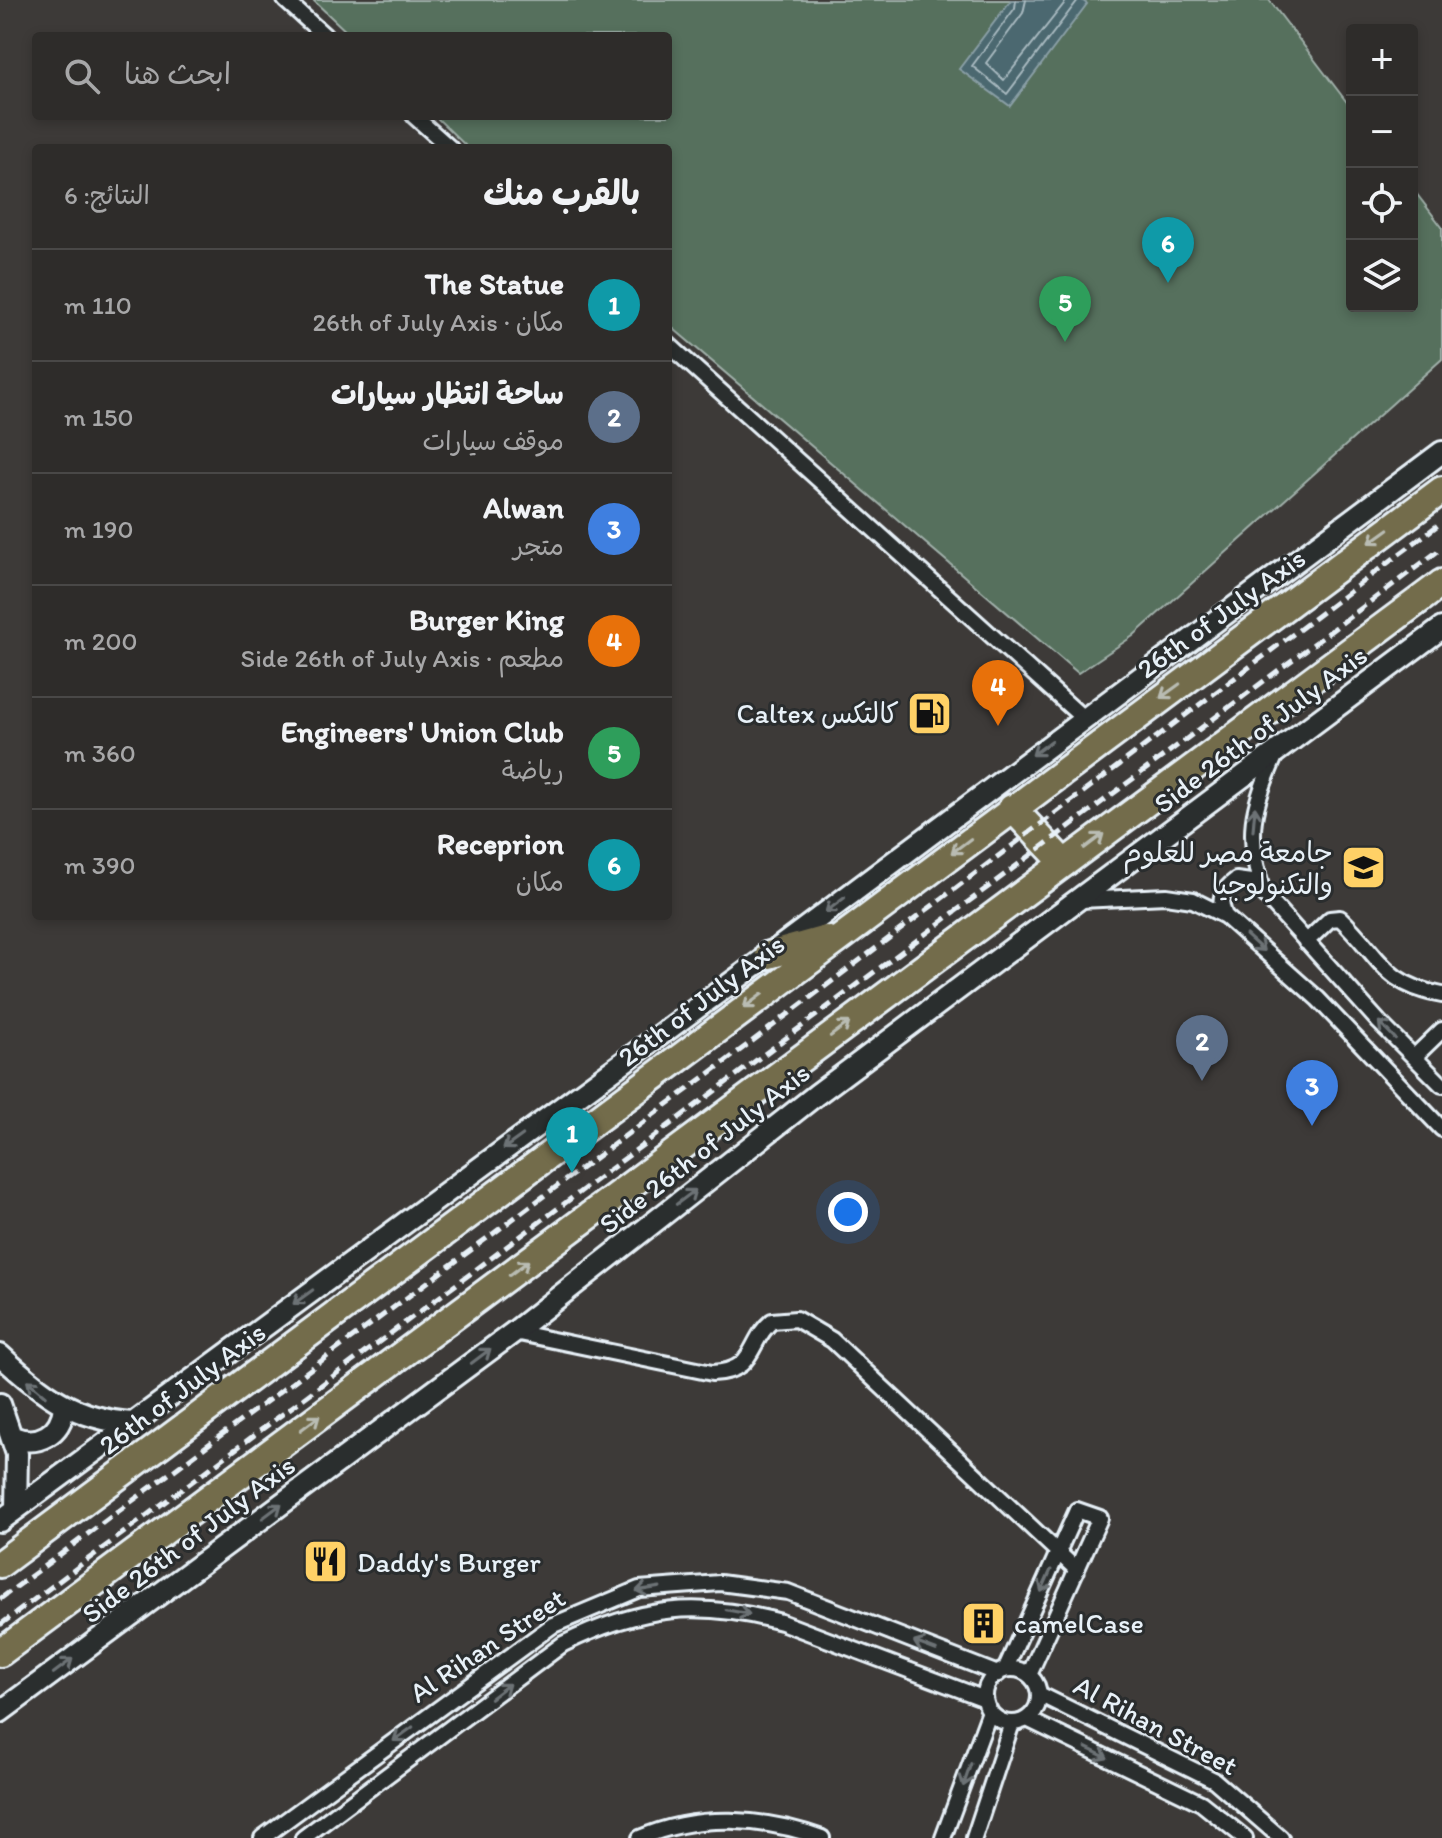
<!DOCTYPE html>
<html lang="ar">
<head>
<meta charset="utf-8">
<style>
  :root { --surface:#2e2c2a; --page:#3a3836; --text:#f1f3f6; --muted:#a7a7a8; --line:#494847; --accent:#ffd166 }
  body { margin:0; font-family:Itim,"Playpen Sans Arabic",sans-serif; background:var(--page); color:var(--text); direction:rtl }
  .controls { position:absolute; right:24px; top:24px; display:grid; overflow:hidden; border-radius:8px; box-shadow:0 4px 12px #0003 }
  .controls button { width:72px; height:72px; display:grid; place-items:center; padding:0; border:0; border-bottom:2px solid var(--line); background:var(--surface); color:var(--text); font:40px sans-serif }
  .you { position:absolute; left:848px; top:1212px; width:28px; height:28px; margin:-20px; border:6px solid #fff; border-radius:50%; background:#1a73e8; box-shadow:0 0 0 12px #1a73e833 }
  .badge { display:grid; place-items:center; width:52px; height:52px; border-radius:50%; background:var(--accent); color:#fff; font-size:26px; font-weight:700 }
  .pin { position:absolute; translate:-50% -66px; filter:drop-shadow(0 2px 4px #0008) }
  .pin::after { content:''; position:absolute; top:42px; width:28px; height:24px; background:inherit; clip-path:polygon(0 0,100% 0,50% 100%) }
  .list { margin:0; padding:0; list-style:none }
  h2 { display:flex; justify-content:space-between; align-items:center; height:104px; margin:0; padding:0 32px; font-size:34px }
  h2 small { font-size:26px; font-weight:400; color:var(--muted) }
  .list li { display:grid; grid-template-columns:52px 1fr auto; gap:24px; align-items:center; box-sizing:border-box; height:112px; padding:0 32px; border-top:2px solid var(--line) }
  .list b { display:block; font-size:30px; white-space:nowrap }
  .list p { margin:0; font-size:26px; white-space:nowrap; color:var(--muted) }
  .list em { font-size:26px; font-style:normal; color:var(--muted) }
  .icon { flex:none; width:44px; height:44px; fill:none; stroke:currentColor; stroke-width:2; stroke-linecap:round; stroke-linejoin:round }
  .map { position:relative; flex:none; width:1442px; height:1838px; overflow:hidden; direction:ltr }
  .search { position:absolute; background:var(--surface); box-shadow:0 4px 12px #0003; left:32px; top:32px; width:640px; height:88px; display:flex; align-items:center; gap:20px; box-sizing:border-box; padding:0 28px; border-radius:8px; color:var(--muted); font-size:30px }
  .panel { position:absolute; background:var(--surface); box-shadow:0 4px 12px #0003; left:32px; top:144px; width:640px; height:776px; border-radius:8px; direction:rtl }
  .map>svg:first-child { display:block }
</style>
</head>
<body>
<div class="map">
<svg width="1442" height="1838" viewBox="0 0 1442 1838">
  <rect width="100%" height="100%" fill="#3d3a38"/>
  <filter id="ink" filterUnits="userSpaceOnUse"><feTurbulence type="fractalNoise" baseFrequency=".0125" numOctaves="2"/><feDisplacementMap in="SourceGraphic" scale="16" xChannelSelector="R" yChannelSelector="G"/><feConvolveMatrix kernelMatrix="1 2 1 2 8 2 1 2 1" color-interpolation-filters="sRGB"/></filter>
  <g filter="url(#ink)">
    <!-- green -->
    <path fill="#57705d" stroke="#a0b0aa" stroke-width="2" d="M313,0h956l83,109v197h60v-118l30,39v132l-309,277 -55,37 -410,-349v-176h-200l-33,-32h233v-80h-317z"/>
    <!-- water -->
    <path fill="#4b686f" stroke="#8a9fa6" stroke-width="2" d="M1011,0h71l5,4 -77,102 -51,-37z"/>
    <g fill="none" stroke-linecap="round" stroke-linejoin="round">
      <!-- shore -->
      <path stroke="#a9bac1" stroke-width="2" d="M1016,0l-1,8 -43,58 35,28 71,-94
        M1026,0l-3,13 -37,50 18,17 63,-80"/>
      <defs>
        <path id="street" d="M285,0l40,36
          M414,116l36,32
          M668,344l415,374
          M1276,754c-24,55 -31,79 -13,139l116,129 63,63
          M1080,900l86,-4 27,4 32,16 93,83 124,130
          M1225,916c-7,-17 -4,-25 11,-36l15,2 12,11
          M1306,942l24,-23 10,-1c40,37 41,66 102,77
          M1414,1057l28,-27
          M514,1332l198,41c45,-2 35,-31 60,-52l24,-2 36,21 245,230
          M985 1696a27 27 0 1 1 54 0a27 27 0 1 1-54 0Z
          M1005,1670l72,-160 23,8 -71,157
          M1039,1694l175,86 67,58
          M1027,1719l174,84 44,35
          M262,1838l291,-213 86,-36 81,-6 68,9 210,82
          M303,1838l260,-194c77,-38 135,-44 218,-22l204,77
          M640,1838c57,-25 124,-21 182,0
          M943,1838l47,-127
          M974,1838l38,-115"/>
        <path id="secondary" d="M0,1355c41,38 75,65 133,68
          M0,1404l17,50 -1,55
          M13,1437c25,10 48,-3 51,-30
          M0,1521l769,-566 673,-503
          M0,1712l514,-380 302,-237 626,-467"/>
        <path id="highway" d="M1012,808l52,55
          M769,955l57,-16
          M0,1564l1442,-1074
          M0,1653l1442,-1070"/>
      </defs>
      <!-- street casing -->
      <use href="#street" stroke="#e8f1f8" stroke-width="20"/>
      <!-- secondary casing -->
      <use href="#secondary" stroke="#e8f1f8" stroke-width="26"/>
      <!-- highway casing -->
      <use href="#highway" stroke="#e8f1f8" stroke-width="32"/>
      <!-- street -->
      <use href="#street" stroke="#2a2d2e" stroke-width="14"/>
      <!-- secondary -->
      <use href="#secondary" stroke="#2a2d2e" stroke-width="20"/>
      <!-- highway -->
      <use href="#highway" stroke="#736c4b" stroke-width="26"/>
      <!-- rail -->
      <path stroke="#e8f1f8" stroke-width="5" stroke-dasharray="12 6" stroke-linecap="butt" d="M0,1599l722,-535 720,-542
        M0,1625l1442,-1077"/>
    </g>
    <!-- one-way arrows -->
    <defs><path id="oneway-shaft" d="M-6 0H5M1.5-3L5.5 0L1.5 3" fill="none" stroke-width="1.6" stroke-linecap="round" stroke-linejoin="round" transform="scale(2)"/></defs>
    <g stroke="#b9bcb3">
      <use href="#oneway-shaft" transform="translate(1379 536) rotate(144)"/>
      <use href="#oneway-shaft" transform="translate(1170 691) rotate(144)"/>
      <use href="#oneway-shaft" transform="translate(1094 841) rotate(-37)"/>
      <use href="#oneway-shaft" transform="translate(961 846) rotate(143)"/>
      <use href="#oneway-shaft" transform="translate(753 1001) rotate(143)"/>
      <use href="#oneway-shaft" transform="translate(840 1029) rotate(-37)"/>
      <use href="#oneway-shaft" transform="translate(519 1268) rotate(-37)"/>
      <use href="#oneway-shaft" transform="translate(310 1423) rotate(-37)"/>
    </g>
    <g stroke="#6c7275">
      <use href="#oneway-shaft" transform="translate(1042 748) rotate(143)"/>
      <use href="#oneway-shaft" transform="translate(1254 819) rotate(-85)"/>
      <use href="#oneway-shaft" transform="translate(835 905) rotate(143)"/>
      <use href="#oneway-shaft" transform="translate(1255 943) rotate(42)"/>
      <use href="#oneway-shaft" transform="translate(1387 1030) rotate(-134)"/>
      <use href="#oneway-shaft" transform="translate(513 1142) rotate(144)"/>
      <use href="#oneway-shaft" transform="translate(686 1197) rotate(-37)"/>
      <use href="#oneway-shaft" transform="translate(303 1297) rotate(144)"/>
      <use href="#oneway-shaft" transform="translate(481 1356) rotate(-37)"/>
      <use href="#oneway-shaft" transform="translate(36 1388) rotate(-140)"/>
      <use href="#oneway-shaft" transform="translate(272 1511) rotate(-37)"/>
      <use href="#oneway-shaft" transform="translate(1046 1581) rotate(114)"/>
      <use href="#oneway-shaft" transform="translate(648 1589) rotate(171)"/>
      <use href="#oneway-shaft" transform="translate(738 1612) rotate(11)"/>
      <use href="#oneway-shaft" transform="translate(925 1646) rotate(-159)"/>
      <use href="#oneway-shaft" transform="translate(63 1666) rotate(-37)"/>
      <use href="#oneway-shaft" transform="translate(500 1691) rotate(-37)"/>
      <use href="#oneway-shaft" transform="translate(403 1734) rotate(144)"/>
      <use href="#oneway-shaft" transform="translate(1097 1753) rotate(26)"/>
      <use href="#oneway-shaft" transform="translate(967 1775) rotate(109)"/>
    </g>
  </g>
  <!-- icons -->
  <defs>
    <symbol id="fuel-square" viewBox="-11 -11 22 22"><rect x="-9" y="-9" width="18" height="18" rx="4" fill="#ffd166" stroke="#2a2d2e"/><path d="M-5.5-6h7V0h2V4h1.3V-2.5L3-4.5l.8-.8L6-3V5H2.5V1h-1V6h-7ZM-4.2-4.7v3.2H.2V-4.7Z" fill="#111"/></symbol>
    <symbol id="university-square" viewBox="-11 -11 22 22"><rect x="-9" y="-9" width="18" height="18" rx="4" fill="#ffd166" stroke="#2a2d2e"/><path d="M0-5L7-2L0 1L-7-2ZM-4 1L0 2.5L4 1V4Q0 6-4 4Z" fill="#111"/></symbol>
    <symbol id="restaurant-square" viewBox="-11 -11 22 22"><rect x="-9" y="-9" width="18" height="18" rx="4" fill="#ffd166" stroke="#2a2d2e"/><path d="M-5-6h1v4h1v-4h1v4h1v-4h1v5L-1.5 .5V6h-2V.5L-5-1ZM5-6V6H3V1.5H1.5Q1.5-4 5-6Z" fill="#111"/></symbol>
    <symbol id="building-square" viewBox="-11 -11 22 22"><rect x="-9" y="-9" width="18" height="18" rx="4" fill="#ffd166" stroke="#2a2d2e"/><path d="M-4-6H4V6H1V3H-1V6H-4ZM-2.5-4.3h1.7v1.8h-1.7ZM.8-4.3h1.7v1.8H.8ZM-2.5-1h1.7V.8h-1.7ZM.8-1h1.7V.8H.8Z" fill="#111"/></symbol>
  </defs>
  <g fill-rule="evenodd">
    <use href="#fuel-square" x="904" y="688" width="51" height="51"/>
    <use href="#university-square" x="1338" y="842" width="51" height="51"/>
    <use href="#restaurant-square" x="300" y="1536" width="51" height="51"/>
    <use href="#building-square" x="958" y="1598" width="51" height="51"/>
  </g>
  <g text-anchor="middle" dominant-baseline="central" stroke-width="6" stroke-linejoin="round" paint-order="stroke">
    <!-- street labels -->
    <g font-size="28" fill="#e8f1f8" stroke="#2a2d2e">
      <text transform="translate(1221 613) rotate(-36)">26th of July Axis</text>
      <text transform="translate(1260 729) rotate(-37)">Side 26th of July Axis</text>
      <text transform="translate(701 1000) rotate(-37)">26th of July Axis</text>
      <text transform="translate(704 1148) rotate(-38)">Side 26th of July Axis</text>
      <text transform="translate(182 1388) rotate(-37)">26th of July Axis</text>
      <text transform="translate(188 1539) rotate(-37)">Side 26th of July Axis</text>
      <text transform="translate(487 1645) rotate(-34)">Al Rihan Street</text>
      <text transform="translate(1156 1725) rotate(28)">Al Rihan Street</text>
    </g>
    <!-- poi labels -->
    <g font-size="28" fill="#e8f1f8" stroke="#2a2d2e" text-anchor="end">
      <text x="899" y="713">Caltex كالتكس</text>
      <text x="1333" y="852">جامعة مصر للعلوم<tspan x="1333" dy="32">والتكنولوجيا</tspan></text>
      <text x="357" y="1562" text-anchor="start">Daddy's Burger</text>
      <text x="1014" y="1623" text-anchor="start">camelCase</text>
    </g>
  </g>
</svg>
<div class="controls">
<button>+</button>
<button>−</button>
<button><svg class="icon" aria-label="locate" viewBox="0 0 24 24"><circle cx="12" cy="12" r="6"/><path d="M12 2v4M12 18v4M2 12h4M18 12h4"/></svg></button>
<button><svg class="icon" aria-label="layers" viewBox="0 0 24 24"><path d="M12 4l9 5-9 5-9-5zM3 14l9 5 9-5"/></svg></button>
</div>
<div class="you"></div>
<div class="pin badge" style="left:572px;top:1173px;background:#0f9aa8">1</div>
<div class="pin badge" style="left:1202px;top:1081px;background:#5c6f8a">2</div>
<div class="pin badge" style="left:1312px;top:1126px;background:#3f7fe0">3</div>
<div class="pin badge" style="left:998px;top:726px;background:#e8710a">4</div>
<div class="pin badge" style="left:1065px;top:342px;background:#2e9e5b">5</div>
<div class="pin badge" style="left:1168px;top:283px;background:#0f9aa8">6</div>
<div class="search"><svg class="icon" aria-label="search" viewBox="0 0 24 24"><circle cx="10" cy="10" r="6"/><path d="M15 15l6 6"/></svg>ابحث هنا</div>
<section class="panel">
<h2>بالقرب منك<small>النتائج: 6</small></h2>
<ul class="list">
<li><span class="badge" style="background:#0f9aa8">1</span><div><b>The Statue</b><p>مكان · 26th of July Axis</p></div><em>110 m</em></li>
<li><span class="badge" style="background:#5c6f8a">2</span><div><b>ساحة انتظار سيارات</b><p>موقف سيارات</p></div><em>150 m</em></li>
<li><span class="badge" style="background:#3f7fe0">3</span><div><b>Alwan</b><p>متجر</p></div><em>190 m</em></li>
<li><span class="badge" style="background:#e8710a">4</span><div><b>Burger King</b><p>مطعم · Side 26th of July Axis</p></div><em>200 m</em></li>
<li><span class="badge" style="background:#2e9e5b">5</span><div><b>Engineers' Union Club</b><p>رياضة</p></div><em>360 m</em></li>
<li><span class="badge" style="background:#0f9aa8">6</span><div><b>Receprion</b><p>مكان</p></div><em>390 m</em></li>
</ul>
</section>
</div>
</body>
</html>
